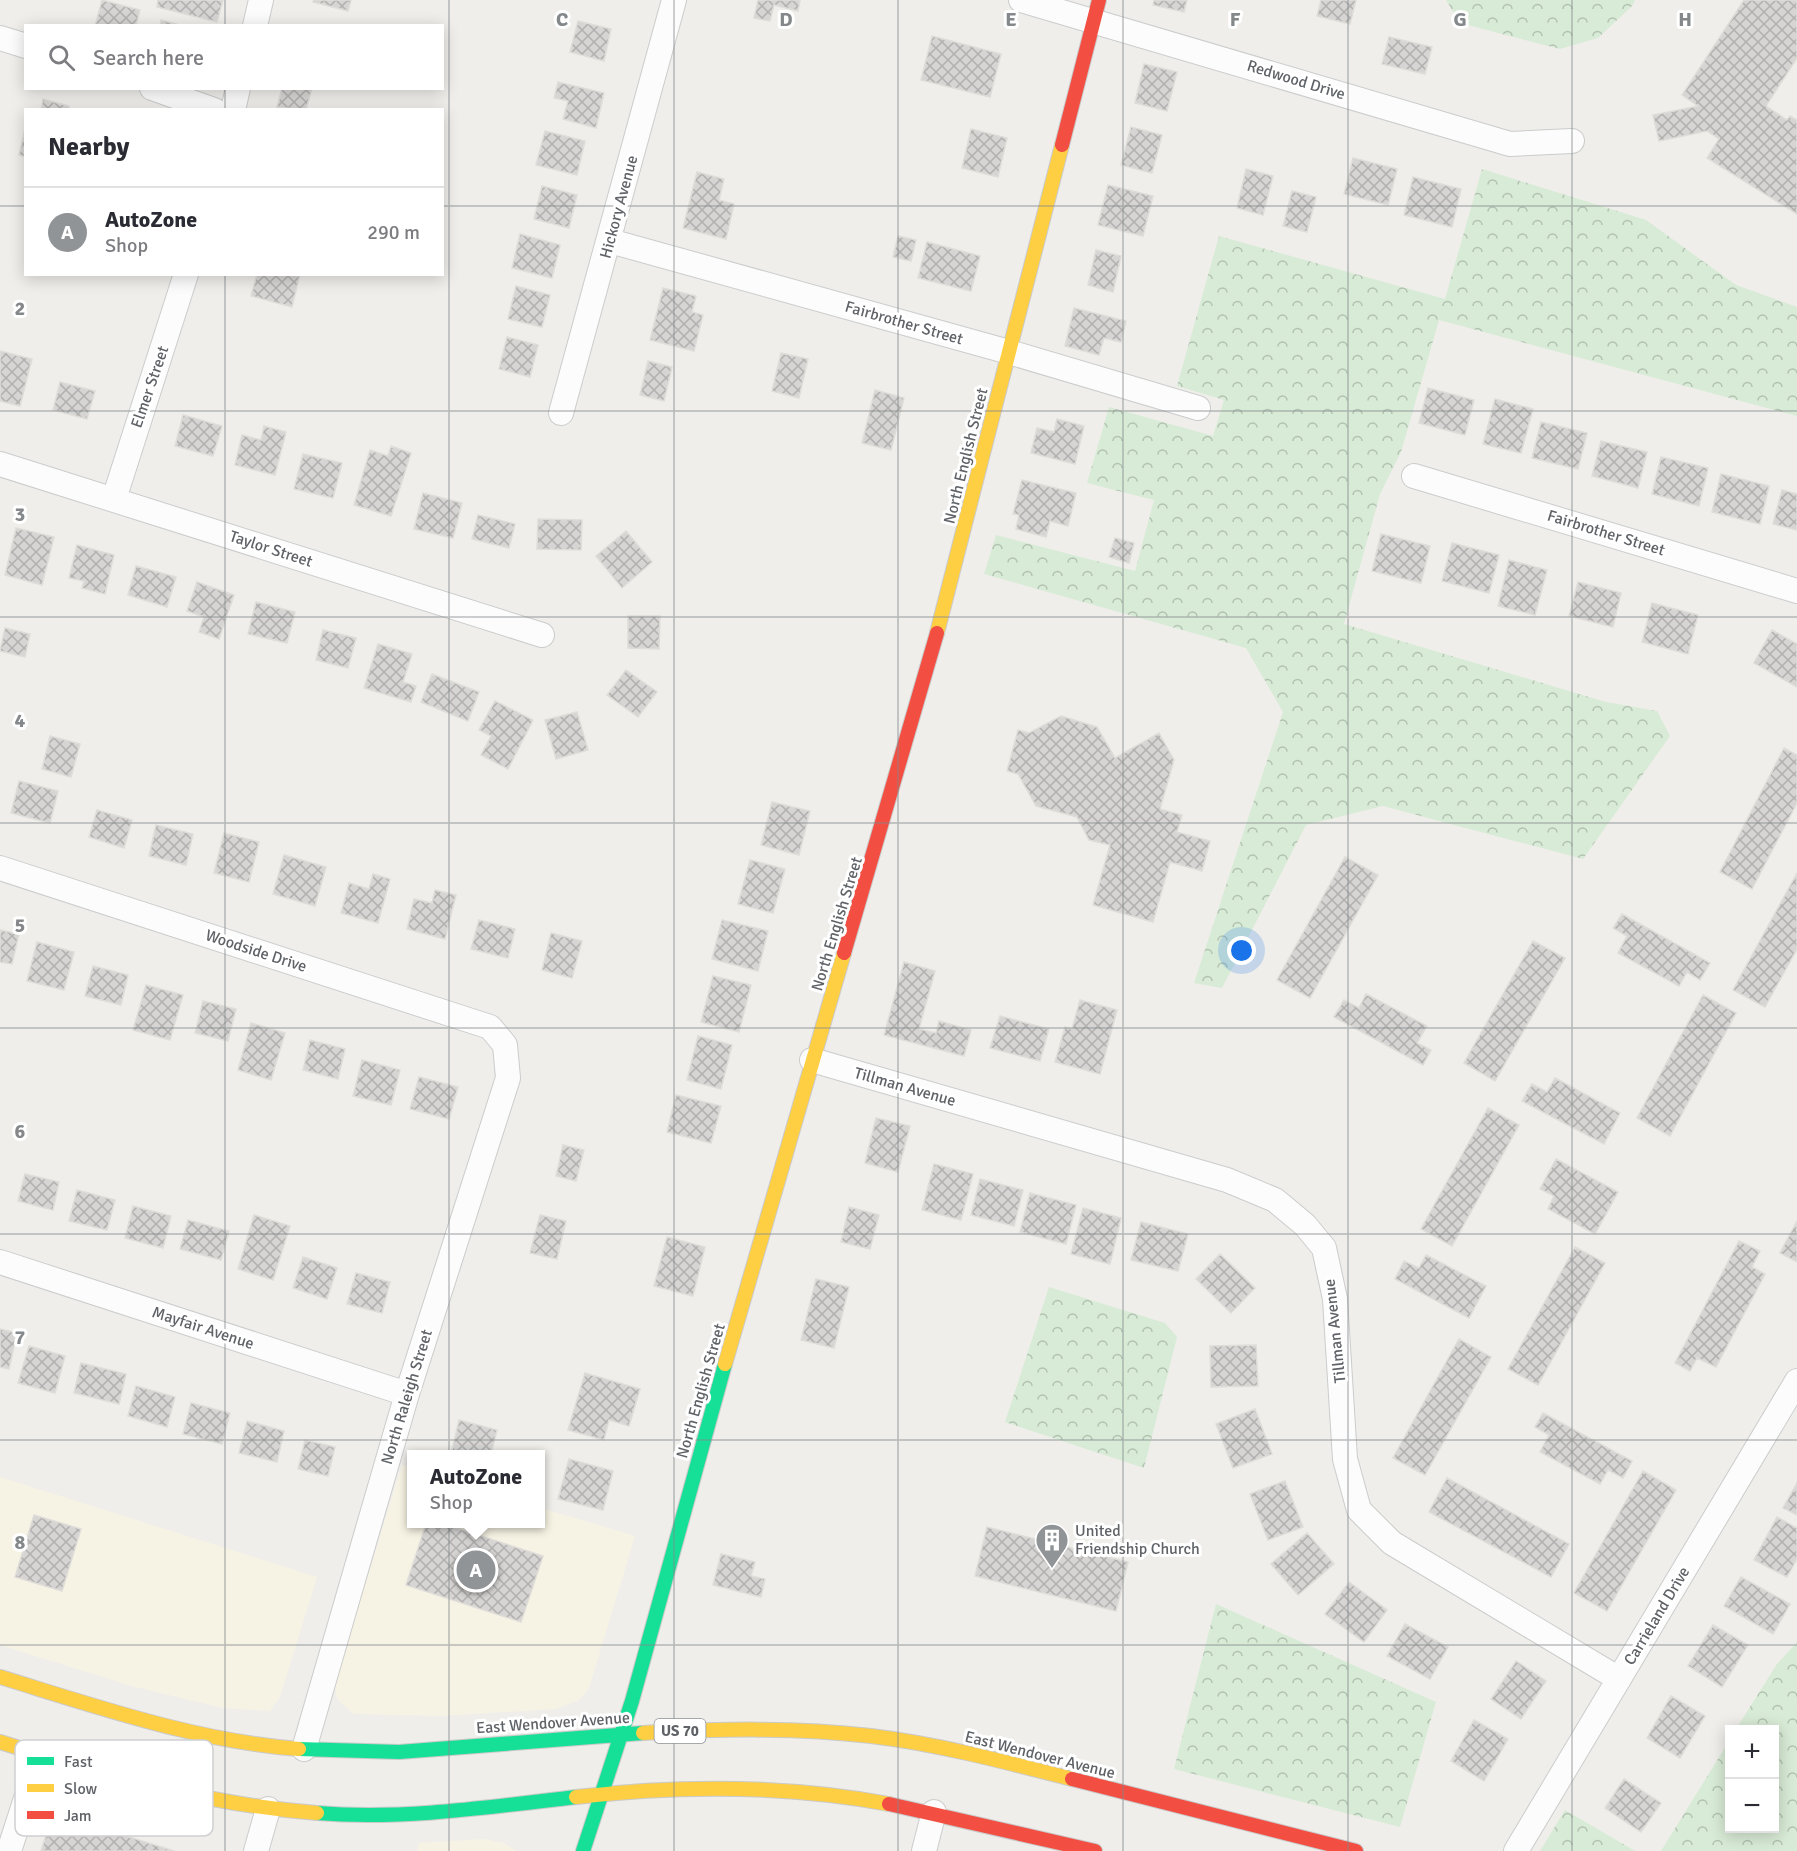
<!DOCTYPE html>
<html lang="en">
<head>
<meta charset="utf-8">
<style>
  :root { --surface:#fff; --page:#f2f2f3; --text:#2b2b33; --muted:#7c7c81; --line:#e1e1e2; --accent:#919496 }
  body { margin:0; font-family:Signika,sans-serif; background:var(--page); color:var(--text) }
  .controls { position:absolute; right:18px; bottom:18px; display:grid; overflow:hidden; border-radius:0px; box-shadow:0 3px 15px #0003 }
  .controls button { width:54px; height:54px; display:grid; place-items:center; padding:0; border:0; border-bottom:2px solid var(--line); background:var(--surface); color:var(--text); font:30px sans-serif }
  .you { position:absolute; left:1242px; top:951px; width:21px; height:21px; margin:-15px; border:4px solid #fff; border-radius:50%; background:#1a73e8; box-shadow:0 0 0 9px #1a73e833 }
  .badge { display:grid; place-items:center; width:39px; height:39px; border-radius:50%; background:var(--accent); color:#fff; font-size:20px; font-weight:700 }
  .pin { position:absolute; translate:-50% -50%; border:3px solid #fff; box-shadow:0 2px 6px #0006 }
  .popup { position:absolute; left:407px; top:1450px; width:138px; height:78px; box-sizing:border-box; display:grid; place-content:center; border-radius:0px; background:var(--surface); filter:drop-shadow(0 2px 4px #0005); font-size:20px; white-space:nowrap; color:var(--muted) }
  .popup b { font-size:22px; color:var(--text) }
  .popup::after { content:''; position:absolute; left:50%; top:100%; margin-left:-12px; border:12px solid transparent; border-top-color:var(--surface) }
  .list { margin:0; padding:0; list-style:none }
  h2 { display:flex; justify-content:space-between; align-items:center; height:78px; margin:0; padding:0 24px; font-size:26px }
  h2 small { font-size:20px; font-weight:400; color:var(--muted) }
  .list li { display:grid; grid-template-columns:39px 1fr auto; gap:18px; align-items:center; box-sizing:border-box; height:90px; padding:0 24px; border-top:2px solid var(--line) }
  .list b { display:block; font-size:22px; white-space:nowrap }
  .list p { margin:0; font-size:20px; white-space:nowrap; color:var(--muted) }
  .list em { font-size:20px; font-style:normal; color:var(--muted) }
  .icon { flex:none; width:33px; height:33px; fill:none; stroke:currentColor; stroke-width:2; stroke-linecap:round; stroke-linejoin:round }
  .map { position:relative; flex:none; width:1797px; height:1851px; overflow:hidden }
  .search { position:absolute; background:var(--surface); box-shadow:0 3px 15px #0003; left:24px; top:24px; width:420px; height:66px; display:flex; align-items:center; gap:15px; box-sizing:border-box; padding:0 21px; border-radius:0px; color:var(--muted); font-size:22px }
  .panel { position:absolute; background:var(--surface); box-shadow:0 3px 15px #0003; left:24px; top:108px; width:420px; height:168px; border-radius:0px }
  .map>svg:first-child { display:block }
</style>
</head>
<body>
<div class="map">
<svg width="1797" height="1851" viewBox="0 0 1797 1851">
  <defs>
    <pattern id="forest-crowns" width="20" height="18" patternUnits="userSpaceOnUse" patternTransform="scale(1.5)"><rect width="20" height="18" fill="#d8ebd6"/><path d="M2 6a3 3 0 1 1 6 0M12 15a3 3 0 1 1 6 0" fill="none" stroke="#b2c2b1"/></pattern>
    <pattern id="building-cross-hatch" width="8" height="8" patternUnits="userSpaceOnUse" patternTransform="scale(1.5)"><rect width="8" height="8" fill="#d6d5d3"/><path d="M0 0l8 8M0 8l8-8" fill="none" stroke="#b1b0af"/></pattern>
  </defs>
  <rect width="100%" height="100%" fill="#efeeea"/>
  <!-- commercial -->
  <path fill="#f7f3e4" d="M402,1465l9,3 1,56h128l1,-16 94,28 -46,152 -10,12 -23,9 -115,7 -87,-2 -16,-14 -4,-14z
    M0,1477l317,100 -37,120 -10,14 -48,-3 -90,-22 -132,-41z
    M485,1839l19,4 12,8h-99l2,-8z"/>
  <!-- forest -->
  <path fill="url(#forest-crowns)" d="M1446,0h189l-3,6 -34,32 -38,11 -100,-26z
    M1482,169l164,51 90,65 61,22v109l-358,-96 -38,132 -21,42 -36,130 262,78 51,9 13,25 -87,123 -200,-53 -77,19 -84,163 -28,-5 89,-271 -37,-64 -262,-74 12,-39 139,36 19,-71 -67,-17 22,-76 104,29 11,-36 -47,-14 42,-150 226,63z
    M1049,1287l116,36 12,14 -33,131 -139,-46z
    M1216,1604l220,98 -36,125 -226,-58z
    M1797,1642v209h-136l68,-110 1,87h44v-98l-38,-1 41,-65z
    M1565,1810l70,41h-95z"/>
  <!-- building -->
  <path fill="url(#building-cross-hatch)" stroke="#deddd9" stroke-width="1.5" d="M102,0l38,10 -4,16h-41z
    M158,0h65l-6,22 -60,-15z
    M314,0h37l-3,11 -35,-9z
    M758,0h42l-2,11 -24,-6 -4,16 -16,-3z
    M1154,0h33l-3,12 -31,-7z
    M1321,0h35l-6,24 -33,-8z
    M1744,0h53v58l-31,48 21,14 3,-4 7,4v94l-90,-56 12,-19 -12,-8 -48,10 -6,-26 45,-9 -16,-11z
    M161,20l22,6h-23z
    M578,21l33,8 -7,32 -34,-9z
    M932,36l69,18 -11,43 -69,-17z
    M1389,37l43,10 -7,27 -43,-10z
    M1144,64l33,8 -10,39 -32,-8z
    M558,82l46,11 -8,35 -33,-9 5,-18 -14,-3z
    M282,88h30l-6,22 -29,-3z
    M43,99l26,7v4h-28z
    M1131,127l31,8 -10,38 -31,-8z
    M25,129h1v28l-7,-2z
    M971,129l36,9 -9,39 -36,-9z
    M545,131l40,10 -8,34 -41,-10z
    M1353,158l44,11 -9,36 -44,-11z
    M1246,169l27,7 -10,39 -26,-7z
    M697,172l27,7 -5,21 15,4 -8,35 -43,-11z
    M1413,177l48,12 -9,38 -48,-12z
    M1108,185l45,11 -10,40 -45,-11z
    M542,186l35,9 -8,33 -35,-9z
    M1292,191l24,6 -9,35 -24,-6z
    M520,234l40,11 -8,33 -40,-10z
    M898,236l18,4 -5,21 -18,-4z
    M927,242l53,14 -9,35 -53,-13z
    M1096,250l25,6 -8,36 -25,-7z
    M257,274h43l-8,33 -41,-11z
    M516,286l34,9 -8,32 -34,-8z
    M663,288l33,8 -4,16 11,3 -9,36 -44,-11z
    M1074,308l52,13 -5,21 -17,-4 -5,17 -34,-9z
    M507,337l31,8 -8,32 -31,-8z
    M0,351l32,8 -12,47 -20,-5z
    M781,353l27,6 -9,39 -27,-7z
    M648,361l24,6 -8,34 -24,-6z
    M60,382l35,9 -8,28 -34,-9z
    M1428,388l46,12 -9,35 -46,-12z
    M875,390l29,8 -13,52 -29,-7z
    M1495,399l38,10 -12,44 -38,-9z
    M183,415l39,11 -9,30 -38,-10z
    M1057,419l27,7 -9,38 -44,-11 6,-25 17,4z
    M1541,422l46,11 -9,36 -46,-11z
    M264,426l22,6 -11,43 -40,-10 7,-30 19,5z
    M1601,441l46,11 -9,36 -46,-12z
    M391,446l20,7 -20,63 -37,-11 16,-55 18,6z
    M303,454l39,9 -9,35 -39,-9z
    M1661,457l47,11 -9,38 -47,-12z
    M1721,474l48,12 -9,38 -48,-12z
    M1022,480l54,13 -8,33 -18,-5 -4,16 -30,-8 3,-14 -6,-1z
    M1782,490l15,4v36l-24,-6z
    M423,493l39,10 -9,35 -39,-9z
    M478,515l37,9 -6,24 -37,-9z
    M538,519l44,1 -1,30 -44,-1z
    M16,528l38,9 -12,48 -37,-10z
    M626,531l26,31 -30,26 -26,-32z
    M1381,534l49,12 -9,37 -49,-12z
    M1115,538l19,5 -5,20 -20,-6z
    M1452,543l47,12 -10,38 -47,-12z
    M77,545l37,10 -9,39 -23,-6 2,-7 -15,-3z
    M1509,560l38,10 -12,45 -37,-9z
    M136,566l40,11 -9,30 -39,-12z
    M197,582l37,13 -15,44 -20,-7 5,-15 -17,-6z
    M1578,582l43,11 -8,34 -44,-11z
    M256,602l39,10 -8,31 -39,-9z
    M1652,603l46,12 -10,39 -46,-12z
    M628,616h32l-1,33 -31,-1z
    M5,628l25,6 -5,23 -25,-6z
    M323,630l33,8 -8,30 -32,-8z
    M1772,630l25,14v43l-43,-24z
    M378,644l34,10 -9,28 13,4 -5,16 -47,-14z
    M626,670l31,22 -19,25 -31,-22z
    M432,674l47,18 -11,29 -47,-19z
    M495,701l38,19 -25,49 -27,-14 10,-19 -12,-6z
    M577,712l11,38 -32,9 -11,-39z
    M1061,716l36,11 18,31 44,-25 15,27 -14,49 22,6 -5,17 33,9 -8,30 -32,-9 -17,60 -60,-17 17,-60 -21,-5 -12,-23 -41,-11 -18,-32 -11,-3 11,-41 11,3z
    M50,736l30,8 -9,33 -29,-8z
    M1784,748l13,7v48l-45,86 -32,-17z
    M19,781l39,10 -8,32 -39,-10z
    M772,802l38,9 -11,44 -38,-10z
    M97,810l35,10 -8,28 -35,-11z
    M156,825l37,9 -7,31 -37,-9z
    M224,833l35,9 -10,40 -35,-9z
    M284,855l42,12 -11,39 -42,-12z
    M1345,857l33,18 -68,123 -33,-18z
    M750,860l35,9 -12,44 -35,-9z
    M1797,873v76l-32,58 -32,-17z
    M373,874l17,5 -12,44 -37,-10 8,-30 20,6z
    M435,890l21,5 -11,44 -38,-10 7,-30 18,4z
    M1622,914l88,49 -10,17 -13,-8 -8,14 -61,-33 9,-17 -14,-8z
    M479,920l36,9 -7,29 -37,-9z
    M722,920l46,11 -10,40 -46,-12z
    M0,930l19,4 -7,30 -12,-2z
    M551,933l31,8 -10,37 -30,-8z
    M1533,941l32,17 -70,123 -31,-18z
    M37,942l37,10 -10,38 -37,-9z
    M904,962l31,9 -16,58 17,4 3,-12 32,9 -7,26 -80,-21z
    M93,966l35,9 -7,30 -36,-9z
    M713,976l38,9 -12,47 -38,-10z
    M146,985l37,10 -13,45 -37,-10z
    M1366,994l61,32 -10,17 14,7 -8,15 -89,-48 10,-17 15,8z
    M1703,995l33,18 -66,123 -33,-18z
    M1080,1000l37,10 -17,64 -45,-12 10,-35 7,2z
    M203,1001l33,8 -8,32 -33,-8z
    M1000,1016l49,13 -9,32 -50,-13z
    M251,1023l34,10 -14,47 -33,-10z
    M698,1036l34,9 -11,44 -34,-9z
    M310,1040l35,9 -7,30 -35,-9z
    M362,1060l38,10 -9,35 -38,-9z
    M419,1077l39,10 -9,32 -39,-10z
    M1555,1078l65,35 -16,31 -82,-43 10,-17 15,8z
    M676,1095l45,11 -10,37 -44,-11z
    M1488,1108l31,17 -67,121 -31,-17z
    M876,1118l34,8 -12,46 -33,-9z
    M563,1145l21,5 -8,31 -20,-5z
    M1556,1159l62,33 -23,42 -47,-25 6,-13 -14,-7z
    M934,1164l39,10 -12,46 -39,-10z
    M25,1174l34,8 -6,28 -35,-9z
    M980,1179l43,11 -9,36 -43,-11z
    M77,1190l38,10 -8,30 -38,-9z
    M1030,1193l46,12 -10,39 -46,-12z
    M133,1206l38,10 -8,32 -38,-10z
    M849,1207l30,8 -9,34 -29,-7z
    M1083,1208l38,10 -11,46 -39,-10z
    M254,1215l36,11 -17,54 -35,-11z
    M540,1215l26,6 -9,38 -27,-6z
    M188,1220l41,11 -8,29 -41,-11z
    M1797,1221v41l-17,-9z
    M1141,1222l47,12 -10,37 -47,-11z
    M667,1237l38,10 -12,49 -39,-10z
    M1739,1241l21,10 -8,16 13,7 -49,93 -19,-9 -7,13 -15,-8z
    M1575,1247l30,16 -67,122 -30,-16z
    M1220,1254l35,34 -24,25 -35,-34z
    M1426,1255l60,31 -17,32 -74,-39 9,-18 15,7z
    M303,1257l34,11 -10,31 -34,-11z
    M356,1273l34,9 -8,31 -35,-9z
    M816,1279l33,8 -15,61 -33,-8z
    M0,1329l17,4 -8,36 -9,-2z
    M1459,1339l32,18 -66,118 -32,-17z
    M1256,1345l2,41 -47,1 -1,-41z
    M29,1346l36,10 -10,37 -37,-10z
    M81,1363l45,11 -7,30 -45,-11z
    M585,1373l55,16 -11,37 -20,-6 -5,20 -36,-10z
    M136,1386l39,11 -8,30 -39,-11z
    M191,1403l39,10 -8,31 -39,-10z
    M1255,1409l17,45 -39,14 -17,-44z
    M1543,1413l89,48 -9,17 -15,-8 -8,14 -60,-32 9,-17 -14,-8z
    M459,1420l38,10 -6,24h-40z
    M247,1421l37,10 -7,31 -38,-9z
    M305,1440l30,7 -7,29 -30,-7z
    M569,1459l44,12 -10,39 -45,-11z
    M1643,1471l33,19 -69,121 -33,-18z
    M1447,1478l122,66 -18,33 -122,-65z
    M1285,1481l18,46 -35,13 -18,-46z
    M1797,1483v32l-14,-7z
    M34,1515l47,14 -19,62 -47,-14z
    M1777,1517l20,11v31l-10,18 -33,-17z
    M426,1524h18l99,32 -22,66 -115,-37z
    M987,1527l141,35 -12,49 -141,-35z
    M1307,1533l27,31 -36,31 -27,-31z
    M721,1554l34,8 -4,14 14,3 -4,18 -48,-12z
    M1741,1577l49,27 -17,30 -49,-28z
    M1349,1582l38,28 -23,32 -39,-28z
    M1405,1624l43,23 -18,32 -43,-23z
    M1713,1625l35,20 -26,42 -34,-21z
    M1516,1661l30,20 -25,38 -30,-20z
    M1671,1696l34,20 -25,42 -33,-20z
    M1474,1720l34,19 -24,42 -33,-20z
    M1624,1779l37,24 -20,29 -36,-24z
    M53,1813l121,38h-133z"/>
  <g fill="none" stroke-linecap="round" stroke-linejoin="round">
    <defs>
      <path id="street" d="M1021,0l489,144 62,-3
        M255,26l6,-26
        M0,38l26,8
        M152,88l62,22
        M233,110l5,-22
        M610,241l399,111 189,56
        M561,413l113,-413
        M0,464l542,171
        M1414,476l383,115
        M114,499l72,-225
        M0,868l490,159 15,18 3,33 -101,316 -103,355
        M812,1060l415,120 48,20 30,25 19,23 11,51 10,160 14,51 33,33 227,136
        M0,1262l407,132
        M9,1851l31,-96
        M256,1851l12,-42
        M924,1851l10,-39
        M1516,1851l281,-470"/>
      <path id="fast" d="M299,1749l100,3 244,-19
        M317,1813c87,7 173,-6 259,-16
        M583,1851l49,-150 93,-337"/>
      <path id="slow" d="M937,633l125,-488
        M725,1364l119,-411
        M0,1677c98,30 196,64 299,72
        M643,1733c76,-4 151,-6 228,3 67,8 135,26 201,43
        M0,1742c104,33 208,63 317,71
        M576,1797c104,-12 210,-12 313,7"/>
      <path id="jam" d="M1062,145l37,-145
        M844,953l93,-320
        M1072,1779l284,72
        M889,1804l206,47"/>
    </defs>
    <!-- street casing -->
    <use href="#street" stroke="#cbcccc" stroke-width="26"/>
    <!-- fast casing -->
    <use href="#fast" stroke="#cacacb" stroke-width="16"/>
    <!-- slow casing -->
    <use href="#slow" stroke="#cacacb" stroke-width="16"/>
    <!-- jam casing -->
    <use href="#jam" stroke="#cacacb" stroke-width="16"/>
    <!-- street -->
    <use href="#street" stroke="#fdfcfc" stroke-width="24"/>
    <!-- fast -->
    <use href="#fast" stroke="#16e098" stroke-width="14"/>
    <!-- slow -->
    <use href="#slow" stroke="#ffcf43" stroke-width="14"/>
    <!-- jam -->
    <use href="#jam" stroke="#f24e42" stroke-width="14"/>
  </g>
  <!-- grid -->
  <path fill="none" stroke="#84888a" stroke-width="1.5" stroke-opacity="0.55" d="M225,0v26M449,0v1851M674,0v1851M898,0v1851M1123,0v1851M1348,0v1851M1572,0v1851M225,88v22M0,206h26M442,206h1355M225,274v1577M0,411h1797M0,617h1797M0,823h1797M0,1028h1797M0,1234h1797M0,1440h1797M0,1645h1797"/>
  <!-- icons -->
  <defs>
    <symbol id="building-pin" viewBox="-11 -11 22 30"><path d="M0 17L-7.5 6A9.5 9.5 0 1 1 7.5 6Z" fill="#919496" stroke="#fff"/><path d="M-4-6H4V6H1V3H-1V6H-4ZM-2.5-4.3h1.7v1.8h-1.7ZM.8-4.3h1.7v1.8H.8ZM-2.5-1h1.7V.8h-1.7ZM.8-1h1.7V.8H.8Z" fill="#fff"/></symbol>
  </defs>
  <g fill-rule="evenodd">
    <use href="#building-pin" x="1033" y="1521" width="38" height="52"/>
  </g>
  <g text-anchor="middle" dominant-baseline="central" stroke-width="6" stroke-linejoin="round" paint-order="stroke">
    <!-- shield labels -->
    <rect fill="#fff" stroke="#8f9295" stroke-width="1.5" x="654.5" y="1719" width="51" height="24" rx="4.5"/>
    <g font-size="15" font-weight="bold" fill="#5f6368">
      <text x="680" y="1731">US 70</text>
    </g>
    <!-- street labels -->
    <g font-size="16" fill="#5f6368" stroke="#fff">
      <text transform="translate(1296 80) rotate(17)">Redwood Drive</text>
      <text transform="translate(619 207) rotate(-75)">Hickory Avenue</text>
      <text transform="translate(904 323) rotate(16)">Fairbrother Street</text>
      <text transform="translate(150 387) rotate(-71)">Elmer Street</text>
      <text transform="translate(966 456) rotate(-76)">North English Street</text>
      <text transform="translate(1606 533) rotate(17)">Fairbrother Street</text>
      <text transform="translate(271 549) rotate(18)">Taylor Street</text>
      <text transform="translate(837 924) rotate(-73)">North English Street</text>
      <text transform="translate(256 951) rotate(18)">Woodside Drive</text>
      <text transform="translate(905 1087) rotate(16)">Tillman Avenue</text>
      <text transform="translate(203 1328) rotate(18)">Mayfair Avenue</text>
      <text transform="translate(1335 1331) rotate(-96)">Tillman Avenue</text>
      <text transform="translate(701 1391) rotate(-74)">North English Street</text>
      <text transform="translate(407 1397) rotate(-73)">North Raleigh Street</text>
      <text transform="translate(1657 1616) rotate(-59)">Carrieland Drive</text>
      <text transform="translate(553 1723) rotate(-4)">East Wendover Avenue</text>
      <text transform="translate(1040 1755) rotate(14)">East Wendover Avenue</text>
    </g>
    <!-- poi labels -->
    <g font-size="16" fill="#5f6368" stroke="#fff" text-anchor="start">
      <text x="1075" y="1531">United<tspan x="1075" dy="18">Friendship Church</tspan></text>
    </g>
  </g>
  <!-- legend -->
  <rect x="15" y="1740" width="198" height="96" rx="9" fill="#fff" stroke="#cfd0d2" stroke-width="1.5"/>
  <rect x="27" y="1757" width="27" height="8" fill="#16e098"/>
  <rect x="27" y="1784" width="27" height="8" fill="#ffcf43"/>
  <rect x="27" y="1811" width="27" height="8" fill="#f24e42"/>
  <g font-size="16" fill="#5f6368">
    <text x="64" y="1767">Fast</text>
    <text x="64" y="1794">Slow</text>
    <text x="64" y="1821">Jam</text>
  </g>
  <g font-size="20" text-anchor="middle" font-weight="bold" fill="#84888a" stroke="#fff" stroke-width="6" stroke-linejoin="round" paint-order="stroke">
    <text x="562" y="26">C</text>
    <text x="786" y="26">D</text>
    <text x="1011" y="26">E</text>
    <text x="1235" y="26">F</text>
    <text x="1460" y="26">G</text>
    <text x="1685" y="26">H</text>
    <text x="20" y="315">2</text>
    <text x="20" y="521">3</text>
    <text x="20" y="727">4</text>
    <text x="20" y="932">5</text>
    <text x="20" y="1138">6</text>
    <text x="20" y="1344">7</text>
    <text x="20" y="1549">8</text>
  </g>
</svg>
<div class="controls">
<button>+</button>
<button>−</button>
</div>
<div class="you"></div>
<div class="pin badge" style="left:476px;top:1570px">A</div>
<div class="popup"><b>AutoZone</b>Shop</div>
<div class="search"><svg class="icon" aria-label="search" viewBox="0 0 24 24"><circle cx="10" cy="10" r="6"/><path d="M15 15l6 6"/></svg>Search here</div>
<section class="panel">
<h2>Nearby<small></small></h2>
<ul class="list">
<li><span class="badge">A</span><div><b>AutoZone</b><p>Shop</p></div><em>290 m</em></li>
</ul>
</section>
</div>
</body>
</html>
